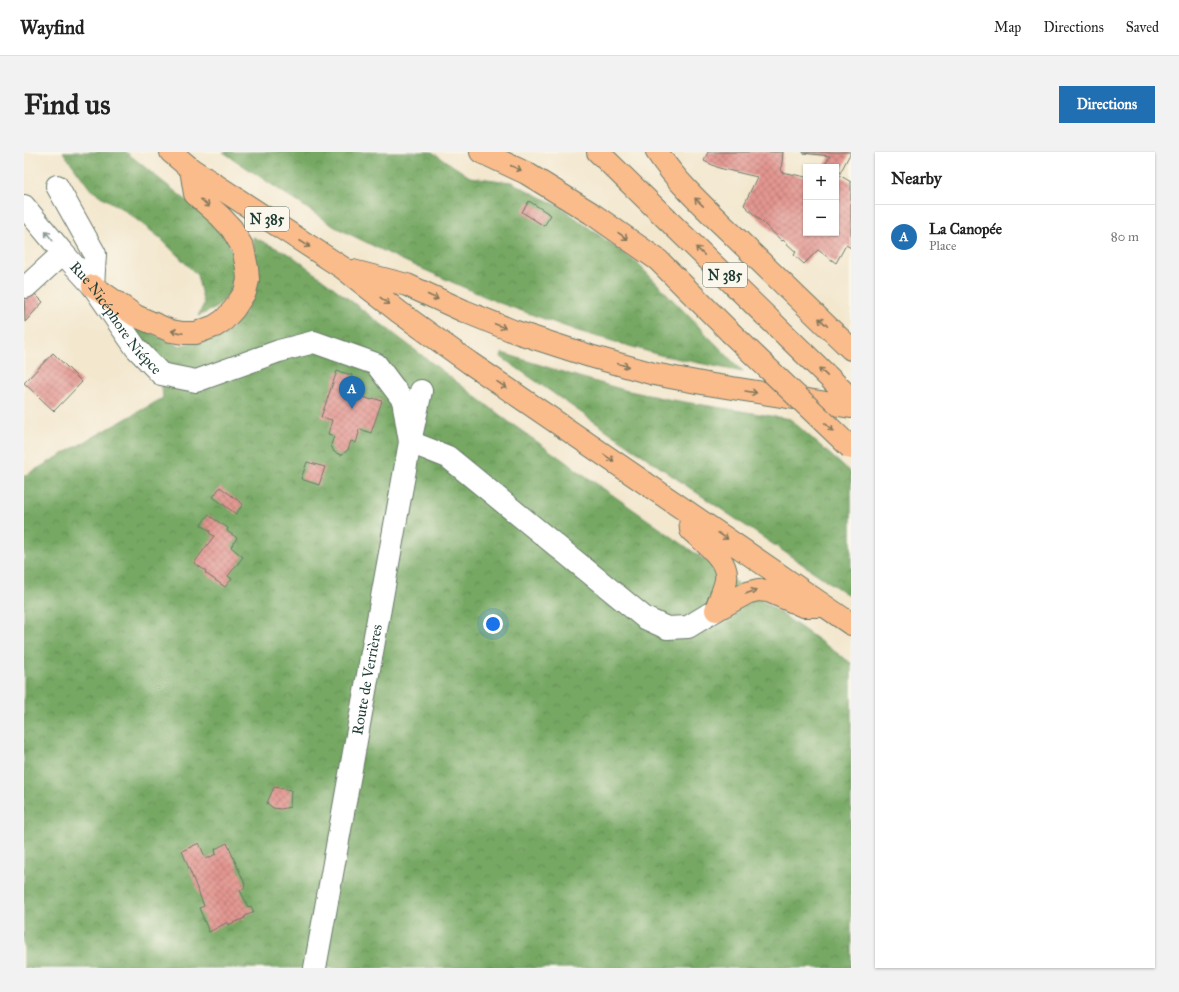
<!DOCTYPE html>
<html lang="en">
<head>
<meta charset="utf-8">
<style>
  :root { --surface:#fff; --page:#f2f2f2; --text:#222; --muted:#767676; --line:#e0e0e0; --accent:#1f6fb2 }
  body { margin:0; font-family:"IM FELL Great Primer",serif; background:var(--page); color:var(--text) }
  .controls { position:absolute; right:12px; top:12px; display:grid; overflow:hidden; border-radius:0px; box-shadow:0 1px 3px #0004 }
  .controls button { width:36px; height:36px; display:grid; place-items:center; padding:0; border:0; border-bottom:1px solid var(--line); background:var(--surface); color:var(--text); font:20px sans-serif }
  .you { position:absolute; left:469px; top:472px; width:14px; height:14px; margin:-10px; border:3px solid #fff; border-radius:50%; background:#1a73e8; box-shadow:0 0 0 6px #1a73e833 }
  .badge { display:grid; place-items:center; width:26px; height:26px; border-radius:50%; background:var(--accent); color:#fff; font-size:13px; font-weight:700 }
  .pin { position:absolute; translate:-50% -33px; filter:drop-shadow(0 1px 2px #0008) }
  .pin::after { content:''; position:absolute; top:21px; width:14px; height:12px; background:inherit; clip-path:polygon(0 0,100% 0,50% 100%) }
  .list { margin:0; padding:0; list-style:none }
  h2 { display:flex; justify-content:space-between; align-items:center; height:52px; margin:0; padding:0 16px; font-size:17px }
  h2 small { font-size:13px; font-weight:400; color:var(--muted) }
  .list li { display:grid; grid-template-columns:26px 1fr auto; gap:12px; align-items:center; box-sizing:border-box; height:64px; padding:0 16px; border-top:1px solid var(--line) }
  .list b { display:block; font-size:15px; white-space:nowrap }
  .list p { margin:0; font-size:13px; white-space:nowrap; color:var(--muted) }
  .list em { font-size:13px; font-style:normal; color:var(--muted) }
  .map { position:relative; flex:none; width:827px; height:816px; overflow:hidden; border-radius:0px }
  header { display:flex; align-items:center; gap:24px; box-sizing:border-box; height:56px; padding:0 20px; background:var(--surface); border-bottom:1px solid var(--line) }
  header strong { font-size:19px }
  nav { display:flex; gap:22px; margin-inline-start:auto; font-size:14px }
  .intro { display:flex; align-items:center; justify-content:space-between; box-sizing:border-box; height:96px; padding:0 24px }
  h1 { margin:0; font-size:28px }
  .button { padding:10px 18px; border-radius:0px; background:var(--accent); color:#fff; font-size:14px; font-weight:700 }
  main { display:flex; gap:24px; padding:0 24px }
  aside { flex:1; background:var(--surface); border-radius:0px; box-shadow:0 1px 3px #0004 }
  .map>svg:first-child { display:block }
</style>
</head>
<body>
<header>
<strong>Wayfind</strong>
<nav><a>Map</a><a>Directions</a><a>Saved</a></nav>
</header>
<div class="intro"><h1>Find us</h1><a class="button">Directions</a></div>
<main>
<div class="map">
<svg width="827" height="816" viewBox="0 0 827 816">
  <defs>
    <pattern id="forest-crowns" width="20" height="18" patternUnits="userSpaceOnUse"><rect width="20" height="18" fill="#76a864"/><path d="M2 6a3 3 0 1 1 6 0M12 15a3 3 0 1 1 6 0" fill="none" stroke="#608a53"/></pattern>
    <pattern id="building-cross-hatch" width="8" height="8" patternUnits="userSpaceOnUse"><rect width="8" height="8" fill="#e39590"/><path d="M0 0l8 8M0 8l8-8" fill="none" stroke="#b77b76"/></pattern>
  </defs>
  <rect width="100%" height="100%" fill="#fbf7ec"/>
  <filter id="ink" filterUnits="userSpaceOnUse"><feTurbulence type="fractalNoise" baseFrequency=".025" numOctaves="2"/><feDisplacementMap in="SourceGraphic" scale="8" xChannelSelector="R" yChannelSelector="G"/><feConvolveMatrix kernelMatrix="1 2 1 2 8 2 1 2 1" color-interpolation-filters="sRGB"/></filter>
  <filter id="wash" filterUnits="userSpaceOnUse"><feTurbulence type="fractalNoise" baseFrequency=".012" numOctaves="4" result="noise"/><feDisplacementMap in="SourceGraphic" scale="16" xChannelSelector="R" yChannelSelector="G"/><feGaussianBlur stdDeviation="0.9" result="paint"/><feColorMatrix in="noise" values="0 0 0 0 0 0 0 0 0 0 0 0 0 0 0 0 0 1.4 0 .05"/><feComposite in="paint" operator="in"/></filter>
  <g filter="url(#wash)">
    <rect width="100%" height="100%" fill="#f3e7ce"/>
    <!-- forest -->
    <path fill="url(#forest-crowns)" stroke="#4a724c" d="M39,0h63l92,74 11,18 6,16 -1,17 -5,17 -13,14 -18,8 6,-12 -7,-29 -38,-38 -35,-27 -33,-20z
      M199,0h209l38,25 41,5 51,26 76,56 105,108 -83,-17 -82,-24 -81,-29 -99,-44 -63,-31z
      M229,85l38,18 218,167 342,241v305h-827v-492l139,-78 -3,-32 -38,-50 34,20 23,10 47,-12 20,-23 10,-28z
      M478,201l67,21 55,16 48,10 118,19 61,54v124l-164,-111 -186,-129z"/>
    <g id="blocks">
      <!-- building -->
      <path fill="url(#building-cross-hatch)" d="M684,0h75l-2,20 25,5v56h30v-66h-12l6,-11 -27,-3v-1h48l-12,23 12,7v66l-5,-3 -10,18 -18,-13 -14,14 -10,-9 2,-3 -13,-12 -1,1 -38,-36 13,-28 -38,-9 -15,-7z
        M505,49l22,14 -7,11 -22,-14z
        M6,137l13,13 -18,20 -1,-32z
        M29,201l29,29 -28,29 -30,-28z
        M313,219l15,4 -1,6 4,2 -3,10 20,7 1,-2 9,3 -11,32 -11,-4 -2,3 1,1 -3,10 -5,-2 -3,9 -7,5 -7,-3 -3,-7 3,-9 -6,-2 4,-14 -11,-3z
        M283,310l18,5 -6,18 -18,-6z
        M196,335l23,17 -7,10 -23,-17z
        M184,363l20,13 -1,3 10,7 -6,9 12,10 -15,19 4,3 -7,8 -20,-14 1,-2 -12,-8 20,-27 -5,-3 1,-2 -9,-6z
        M250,635l17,3 -1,17 -9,2 -8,-1 -6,-5z
        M175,691l7,16 10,-5 -1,-5 12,-6 18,41 -1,5 -4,1 8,17 3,-1 3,6 -9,4v2l-17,7v-3l-19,10 -10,-24 5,-2 -22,-55z"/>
    </g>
  </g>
  <g filter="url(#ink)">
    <use href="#blocks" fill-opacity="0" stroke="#69786a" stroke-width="1"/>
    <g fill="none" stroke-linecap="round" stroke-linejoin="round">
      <defs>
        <g id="minor">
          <path d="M33,34l38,68 -2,32"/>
          <path id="s1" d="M0,54l39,47 30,33 43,62 25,26 35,7 83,-30 35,-9 62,22 27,36 7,42 38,15 197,161 22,10 21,-1 28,-17"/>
          <path d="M2,135l37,-34"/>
          <path id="s2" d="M291,816l95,-526 11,-51"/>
        </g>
        <path id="major" d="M633,0c20,31 49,57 76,83 39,38 78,76 118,114"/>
        <path id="highway" d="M147,0l20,17 152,99 56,44 71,51 381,261
          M457,0l45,21 65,40 67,47 72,72
          M574,0l253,247
          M329,119l54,14 57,26 49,20 77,25 64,18 53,10 144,23
          M69,134l43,30 35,15 12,2h13l19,-7 9,-6 10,-11 11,-17 3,-12 -1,-12 -4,-20 -11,-19 -12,-13 -25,-22 -4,-25
          M666,363l1,15c13,13 38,29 35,50 -2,10 -7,20 -10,30
          M692,458l31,-17 11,-3 10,1 35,15h16"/>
      </defs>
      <!-- minor casing -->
      <use href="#minor" stroke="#69786a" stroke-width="24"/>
      <!-- major casing -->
      <use href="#major" stroke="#69786a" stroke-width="24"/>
      <!-- highway casing -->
      <use href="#highway" stroke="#69786a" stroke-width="24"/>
      <!-- minor -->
      <use href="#minor" stroke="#fff" stroke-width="22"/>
      <!-- major -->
      <use href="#major" stroke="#fabc8b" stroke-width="22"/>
      <!-- highway -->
      <use href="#highway" stroke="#fabc8b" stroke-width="22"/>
      <defs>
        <path id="highway-bridge" d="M706,180l121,116"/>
      </defs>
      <!-- highway-bridge casing -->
      <use href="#highway-bridge" stroke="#69786a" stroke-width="24" stroke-linecap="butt"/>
      <!-- highway-bridge -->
      <use href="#highway-bridge" stroke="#fabc8b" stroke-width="22"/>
    </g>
    <!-- one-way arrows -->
    <defs><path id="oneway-shaft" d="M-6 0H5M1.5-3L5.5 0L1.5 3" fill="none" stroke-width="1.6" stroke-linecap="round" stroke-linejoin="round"/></defs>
    <g stroke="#82765b">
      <use href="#oneway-shaft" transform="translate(492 16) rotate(25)"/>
      <use href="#oneway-shaft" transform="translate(675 50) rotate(-136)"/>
      <use href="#oneway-shaft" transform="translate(181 51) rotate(42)"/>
      <use href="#oneway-shaft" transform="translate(599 84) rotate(35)"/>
      <use href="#oneway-shaft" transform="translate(281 92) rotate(33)"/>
      <use href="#oneway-shaft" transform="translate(676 99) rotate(-136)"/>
      <use href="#oneway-shaft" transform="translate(409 145) rotate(25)"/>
      <use href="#oneway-shaft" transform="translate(361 149) rotate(37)"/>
      <use href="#oneway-shaft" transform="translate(799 170) rotate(-137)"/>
      <use href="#oneway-shaft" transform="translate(476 174) rotate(22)"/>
      <use href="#oneway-shaft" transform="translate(153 180) rotate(-168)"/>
      <use href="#oneway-shaft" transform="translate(599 213) rotate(15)"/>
      <use href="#oneway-shaft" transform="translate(799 220) rotate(-136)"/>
      <use href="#oneway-shaft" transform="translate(478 233) rotate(34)"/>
      <use href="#oneway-shaft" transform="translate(727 240) rotate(9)"/>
      <use href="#oneway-shaft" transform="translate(805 275) rotate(44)"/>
      <use href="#oneway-shaft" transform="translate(585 306) rotate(34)"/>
      <use href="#oneway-shaft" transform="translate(699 384) rotate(34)"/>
      <use href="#oneway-shaft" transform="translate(727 440) rotate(-20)"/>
    </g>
    <use stroke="#8f9e9a" href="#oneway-shaft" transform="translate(25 84) rotate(-129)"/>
  </g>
  <g text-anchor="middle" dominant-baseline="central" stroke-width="4" stroke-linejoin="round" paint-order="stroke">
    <!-- shield labels -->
    <g fill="#fbf7ec" stroke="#61756b" stroke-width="1">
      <rect x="221" y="55" width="44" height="24" rx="3"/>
      <rect x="679" y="111" width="44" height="24" rx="3"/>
    </g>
    <g font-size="14" font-weight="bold" fill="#1f3d34">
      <text x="243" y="67">N 385</text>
      <text x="701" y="123">N 385</text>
    </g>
    <!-- street labels -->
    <g font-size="15" fill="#1f3d34" stroke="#fbf7ec">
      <text stroke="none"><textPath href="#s1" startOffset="145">Rue Nicéphore Niépce</textPath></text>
      <text stroke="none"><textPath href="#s2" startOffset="293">Route de Verrières</textPath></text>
    </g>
  </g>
</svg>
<div class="controls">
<button>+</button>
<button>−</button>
</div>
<div class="you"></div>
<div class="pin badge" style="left:328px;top:257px">A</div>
</div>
<aside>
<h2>Nearby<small></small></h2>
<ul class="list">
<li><span class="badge">A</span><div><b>La Canopée</b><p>Place</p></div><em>80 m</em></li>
</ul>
</aside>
</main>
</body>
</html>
